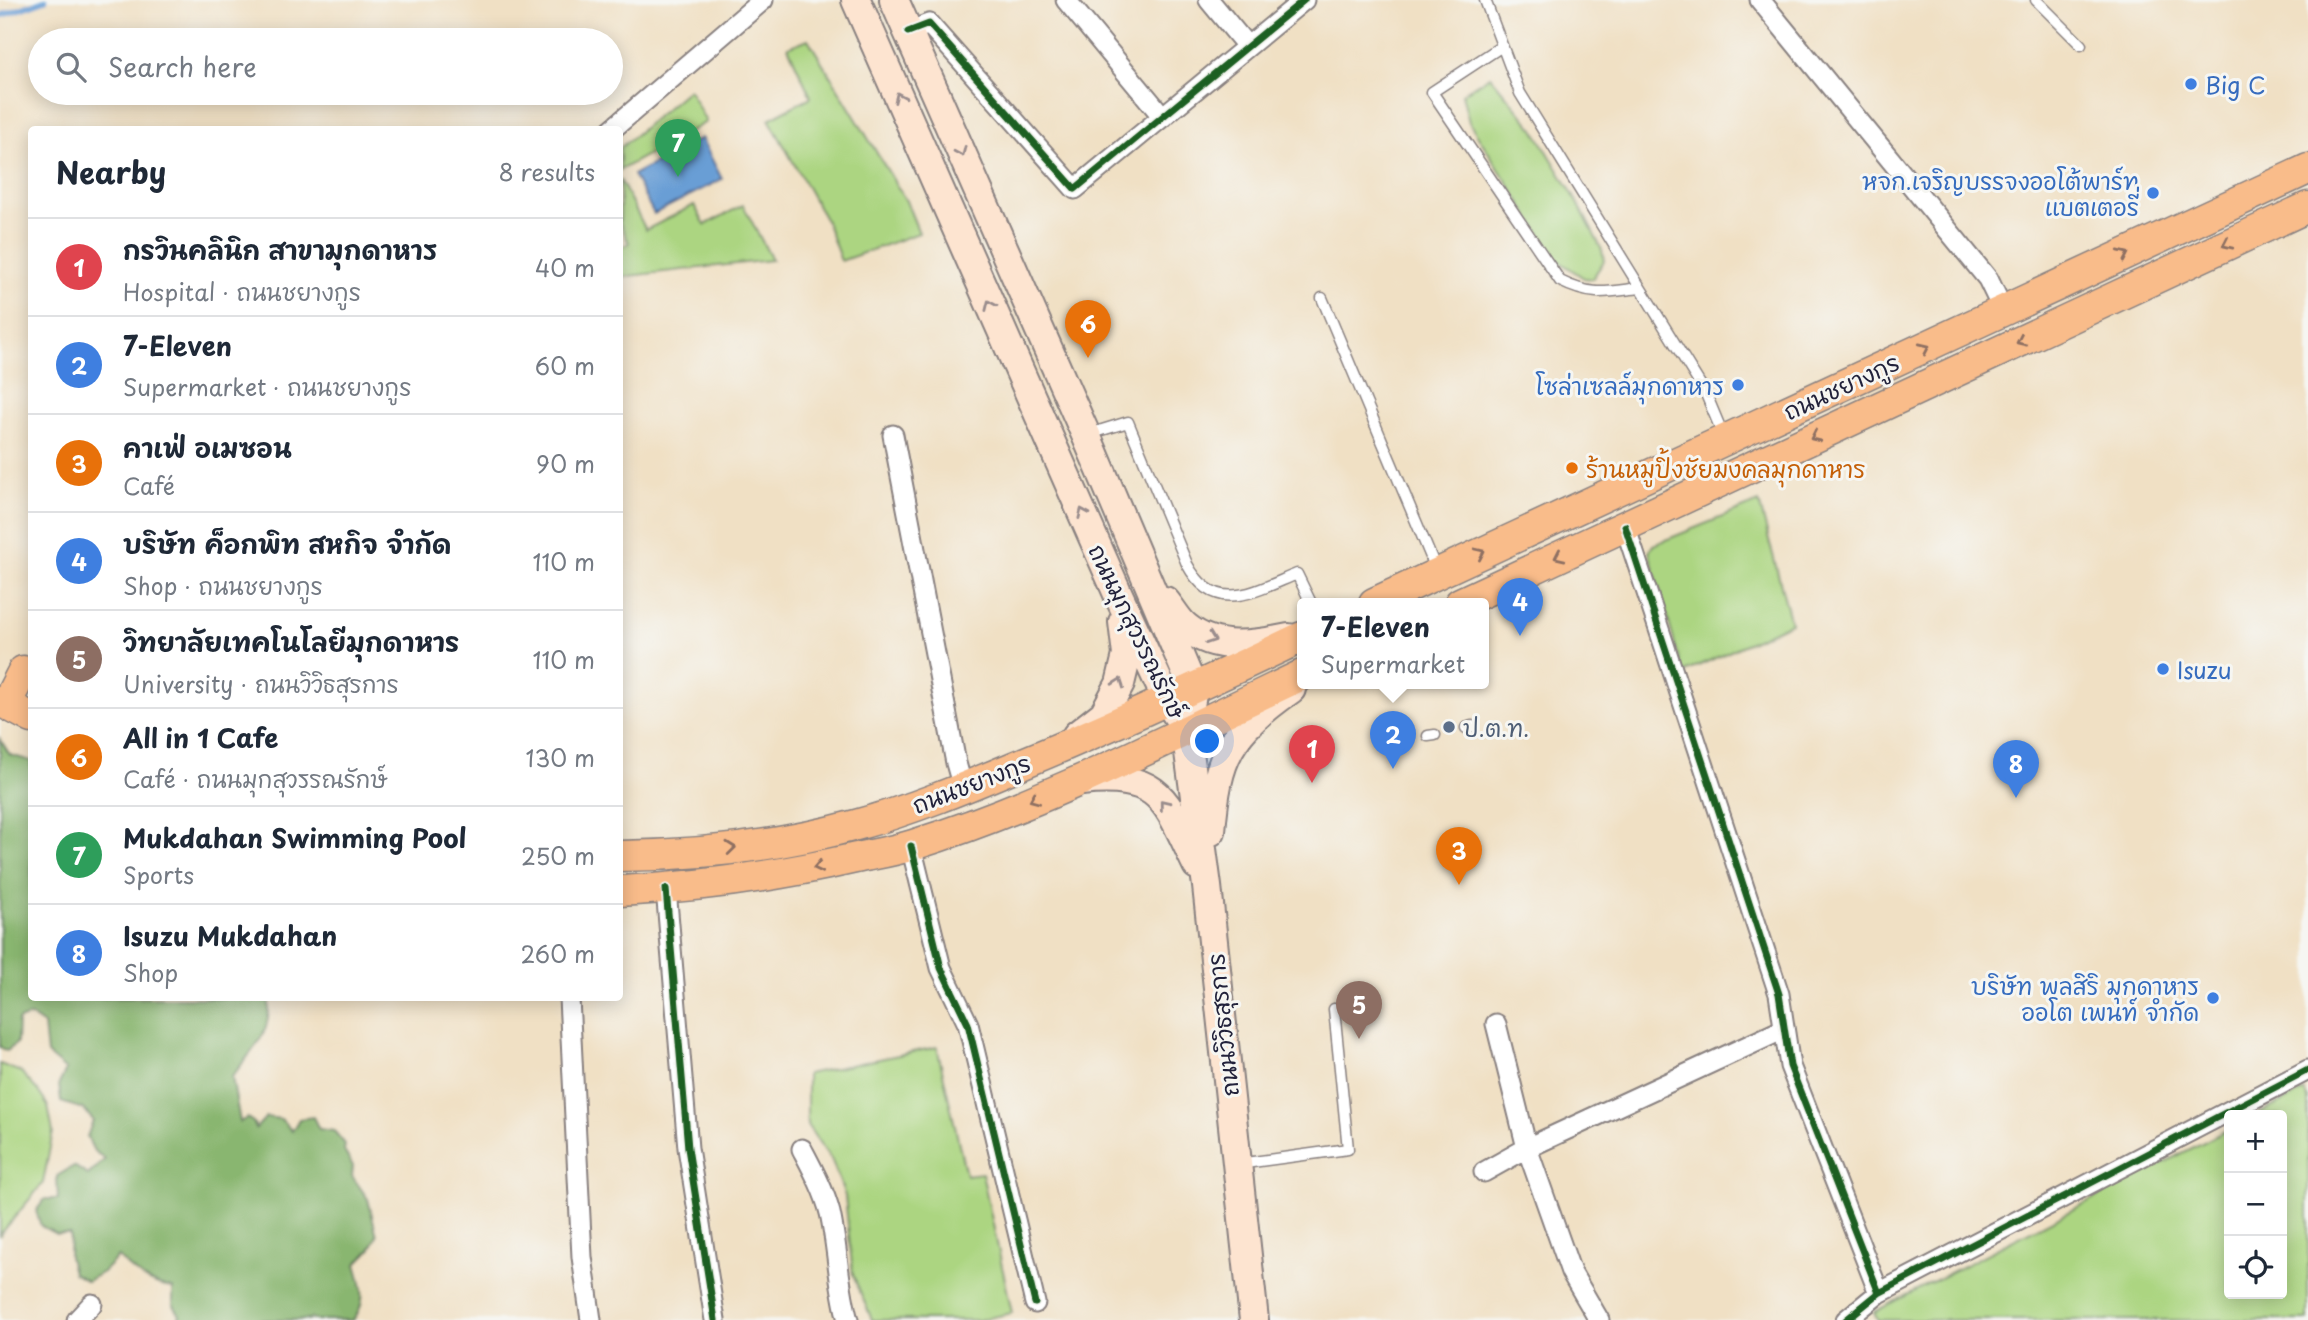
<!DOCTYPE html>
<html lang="en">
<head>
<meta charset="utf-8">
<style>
  :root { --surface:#fff; --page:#f2f2f3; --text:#1f2937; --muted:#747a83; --line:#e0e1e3; --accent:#db2777 }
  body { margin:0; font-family:"Playpen Sans","Playpen Sans Thai",sans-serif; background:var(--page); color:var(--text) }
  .controls { position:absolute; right:21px; bottom:21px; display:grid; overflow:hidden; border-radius:7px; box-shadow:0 4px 18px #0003 }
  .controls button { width:63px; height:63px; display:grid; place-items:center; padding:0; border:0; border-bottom:2px solid var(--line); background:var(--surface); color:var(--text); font:35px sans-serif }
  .you { position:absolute; left:1208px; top:742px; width:24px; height:24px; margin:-18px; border:5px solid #fff; border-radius:50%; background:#1a73e8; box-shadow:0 0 0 10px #1a73e833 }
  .badge { display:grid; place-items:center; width:46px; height:46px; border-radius:50%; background:var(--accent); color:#fff; font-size:23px; font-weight:700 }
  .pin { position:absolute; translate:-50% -58px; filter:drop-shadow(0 2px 4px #0008) }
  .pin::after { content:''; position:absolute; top:37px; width:24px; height:21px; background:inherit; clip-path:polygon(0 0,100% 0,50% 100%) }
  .popup { position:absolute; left:1297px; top:598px; width:192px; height:91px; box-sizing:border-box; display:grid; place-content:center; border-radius:7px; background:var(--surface); filter:drop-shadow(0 2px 5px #0005); font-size:23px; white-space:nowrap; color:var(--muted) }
  .popup b { font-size:26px; color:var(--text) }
  .popup::after { content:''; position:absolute; left:50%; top:100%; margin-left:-14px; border:14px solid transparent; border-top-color:var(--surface) }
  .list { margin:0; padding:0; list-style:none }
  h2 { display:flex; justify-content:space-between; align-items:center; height:91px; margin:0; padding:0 28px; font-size:30px }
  h2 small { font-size:23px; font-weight:400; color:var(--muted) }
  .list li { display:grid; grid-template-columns:46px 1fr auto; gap:21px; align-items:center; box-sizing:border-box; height:98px; padding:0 28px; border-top:2px solid var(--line) }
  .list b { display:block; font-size:26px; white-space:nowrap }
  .list p { margin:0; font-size:23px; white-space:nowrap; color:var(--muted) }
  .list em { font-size:23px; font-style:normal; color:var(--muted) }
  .icon { flex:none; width:38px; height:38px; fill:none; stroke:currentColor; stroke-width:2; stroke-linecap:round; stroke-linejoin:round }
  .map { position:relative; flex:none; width:2308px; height:1320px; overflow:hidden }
  .search { position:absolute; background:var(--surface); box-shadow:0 4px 18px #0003; left:28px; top:28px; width:595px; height:77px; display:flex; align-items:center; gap:18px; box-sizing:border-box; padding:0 24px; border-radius:38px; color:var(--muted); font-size:26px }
  .panel { position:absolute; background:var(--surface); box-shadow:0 4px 18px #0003; left:28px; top:126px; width:595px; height:875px; border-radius:7px }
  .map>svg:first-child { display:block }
</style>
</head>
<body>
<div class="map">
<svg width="2308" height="1320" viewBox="0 0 2308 1320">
  <rect width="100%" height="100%" fill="#f6f6f2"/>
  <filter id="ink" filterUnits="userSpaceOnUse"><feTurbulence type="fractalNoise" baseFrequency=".0143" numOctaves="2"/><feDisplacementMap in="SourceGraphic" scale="14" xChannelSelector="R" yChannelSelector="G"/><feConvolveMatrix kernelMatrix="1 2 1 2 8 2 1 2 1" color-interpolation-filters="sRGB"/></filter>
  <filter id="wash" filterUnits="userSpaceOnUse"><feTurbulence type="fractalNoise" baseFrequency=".00686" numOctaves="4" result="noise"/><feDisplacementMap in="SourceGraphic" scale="28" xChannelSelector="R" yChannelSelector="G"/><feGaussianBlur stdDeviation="1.57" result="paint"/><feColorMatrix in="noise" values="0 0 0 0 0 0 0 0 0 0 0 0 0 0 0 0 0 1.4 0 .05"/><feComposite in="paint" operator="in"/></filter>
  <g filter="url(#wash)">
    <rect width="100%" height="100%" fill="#f0e0c4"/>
    <!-- green -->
    <path fill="#acd581" stroke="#677c5e" stroke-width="2" d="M808,39l98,162 13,32 -78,28 -15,-40 -57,-102 42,-22 -23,-50z
      M1490,76l44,53 44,74 24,47 2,11 -12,18 -8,-1 -27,-18 -88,-138 -7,-28z
      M689,89l17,33 -86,48v-22z
      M620,180l26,50 48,-25 11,20 38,-20 29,55 -152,17v-29l9,-5 -9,-20z
      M1759,502l32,121 -108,50 -34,-121 4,-7z
      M937,1047l29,128 16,-2 30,140 -33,7h-107l-19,-45 -8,-79 -13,-35 -25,-36v-51z
      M0,1064l21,8 17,19 10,15 5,26 -10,51 -43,52z
      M2304,1091l4,8v221h-430l-4,-8 355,-183v165h53v-179h-26z"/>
    <!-- forest -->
    <path fill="#89b66f" stroke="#566c55" stroke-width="2" d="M0,739l10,16 21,6 1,237h237c2,40 -16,49 -37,79l8,45 7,-4 6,4 3,6 10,-11 15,2 11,12 7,-12 14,-2 6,12 15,2 11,13 -1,7 9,15 -1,10 16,23 9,37 -7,14 -14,14c6,20 12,38 -3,56h-37l-5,-2 -2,2h-131l2,-5 -7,-11v-16c-26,-3 -36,-14 -55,-31l-15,15 -16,9 -14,-8 -4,-16 1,-23h-14l-15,-8 -5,-15 9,-12h13l-1,-23 17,-10 14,9 17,-16 -11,-8 -7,-14 6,-17 -10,-11 -22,-7 -2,-18 7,-14 -19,-16 -3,-29 -13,-9 -13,4 -1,23 -10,8 -7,-4z"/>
    <!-- water -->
    <path fill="#699ed5" stroke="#466088" stroke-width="2" d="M701,138l21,41 -68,35 -21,-39z"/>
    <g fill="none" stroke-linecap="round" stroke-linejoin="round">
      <!-- stream -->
      <path stroke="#699ed5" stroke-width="6" d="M0,16l45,-16"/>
    </g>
  </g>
  <g filter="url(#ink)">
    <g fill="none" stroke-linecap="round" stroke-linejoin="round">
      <defs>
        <path id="lane" d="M1485,0l35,93 186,301 18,43
          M2036,0l45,45
          M1502,46l-70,46 128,189c32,16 46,11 80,7
          M1322,298l114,271
          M1089,434l39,-12 59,142c28,53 68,27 110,10l14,29
          M1466,728l6,-2
          M1428,736l7,-1
          M1238,1164l110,-15 -14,-140"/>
        <path id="street" d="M1066,0l97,117
          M1209,0l38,46
          M1760,0l228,279 16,33
          M908,32l21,-8 146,165 229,-189
          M611,130l152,-130
          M893,435l63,328 7,25
          M1625,526l154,468 11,72 89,227
          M911,846l30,122 27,56 67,279
          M666,889l22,259 27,172
          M569,998l13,259 9,63
          M1496,1024l31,124 44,124 28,48
          M802,1149c11,21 22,41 28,64 8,36 8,72 18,107
          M1484,1172l43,-24 257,-119
          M77,1320l15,-16
          M1846,1320l33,-27 429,-223"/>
        <path id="secondary" d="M856,0l262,594 49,106 12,18
          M894,0l192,435 107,253 -7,42 21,156 47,434
          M1165,601c7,8 13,20 21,26 30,25 69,18 103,11
          M1077,735l27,-21 16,-30 7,-29 -4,-33
          M1081,781c81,-8 84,18 116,84
          M1211,831c6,-76 18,-98 80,-142"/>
        <path id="primary" d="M1374,603l934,-434
          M1460,603l848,-396
          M0,701l32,17
          M6,704l17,-33
          M620,856c79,-1 160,-10 236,-31 55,-15 108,-37 160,-59 97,-40 192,-84 286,-129
          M620,891c79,-4 158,-15 236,-33 19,-4 38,-7 57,-13 134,-42 262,-110 389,-170"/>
      </defs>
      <!-- lane casing -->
      <use href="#lane" stroke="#898180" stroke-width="13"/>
      <!-- street casing -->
      <use href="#street" stroke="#898180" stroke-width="23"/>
      <!-- secondary casing -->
      <use href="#secondary" stroke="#898180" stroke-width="32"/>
      <!-- primary casing -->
      <use href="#primary" stroke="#898180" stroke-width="33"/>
      <!-- lane -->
      <use href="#lane" stroke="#fff" stroke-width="10"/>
      <!-- street -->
      <use href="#street" stroke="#fff" stroke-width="19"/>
      <!-- secondary -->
      <use href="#secondary" stroke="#fde4d0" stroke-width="28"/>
      <!-- primary -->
      <use href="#primary" stroke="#f9bc8a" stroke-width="30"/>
      <defs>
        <path id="cycleway" d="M908,32l21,-8 146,165 229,-189
          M1625,526l154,468 11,72 89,227
          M911,846l30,122 27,56 67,279
          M666,889l22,259 27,172
          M1846,1320l33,-27 429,-223"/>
      </defs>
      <!-- cycleway casing -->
      <use href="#cycleway" stroke="#f6f6f2" stroke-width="11"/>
      <!-- cycleway -->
      <use href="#cycleway" stroke="#1b5e20" stroke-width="7"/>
    </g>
    <!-- one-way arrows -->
    <defs><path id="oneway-chevron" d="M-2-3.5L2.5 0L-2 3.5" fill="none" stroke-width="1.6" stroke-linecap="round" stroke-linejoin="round" transform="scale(1.75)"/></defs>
    <g stroke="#9a8d8d">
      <use href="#oneway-chevron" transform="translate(899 97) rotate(-114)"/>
      <use href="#oneway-chevron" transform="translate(961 152) rotate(66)"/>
      <use href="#oneway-chevron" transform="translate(990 305) rotate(-114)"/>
      <use href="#oneway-chevron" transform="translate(1083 513) rotate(-114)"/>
      <use href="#oneway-chevron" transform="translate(1211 639) rotate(20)"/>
      <use href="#oneway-chevron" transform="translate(1119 683) rotate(-70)"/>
      <use href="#oneway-chevron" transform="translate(1164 804) rotate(-129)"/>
    </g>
    <g stroke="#8e6f62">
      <use href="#oneway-chevron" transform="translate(2227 244) rotate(155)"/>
      <use href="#oneway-chevron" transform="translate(2124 255) rotate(-25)"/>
      <use href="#oneway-chevron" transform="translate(2021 341) rotate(155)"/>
      <use href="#oneway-chevron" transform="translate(1925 348) rotate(-25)"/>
      <use href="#oneway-chevron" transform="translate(1815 437) rotate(155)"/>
      <use href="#oneway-chevron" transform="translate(1480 553) rotate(-25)"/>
      <use href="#oneway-chevron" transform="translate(1559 556) rotate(155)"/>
      <use href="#oneway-chevron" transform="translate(1034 799) rotate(157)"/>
      <use href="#oneway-chevron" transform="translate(731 848) rotate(-6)"/>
      <use href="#oneway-chevron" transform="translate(818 867) rotate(168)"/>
    </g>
  </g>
  <!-- markers -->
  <g fill="#3f7fe0" stroke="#f6f6f2" stroke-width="2.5">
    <circle cx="2191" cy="84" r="7"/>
    <circle cx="2153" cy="193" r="7"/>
    <circle cx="1738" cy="385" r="7"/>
    <circle cx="2163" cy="669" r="7"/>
    <circle cx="2213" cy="998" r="7"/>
  </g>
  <circle fill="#e8710a" stroke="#f6f6f2" stroke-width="2.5" cx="1572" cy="468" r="7"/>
  <circle fill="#5c6f8a" stroke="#f6f6f2" stroke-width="2.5" cx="1449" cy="727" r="7"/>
  <g text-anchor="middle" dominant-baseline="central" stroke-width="6" stroke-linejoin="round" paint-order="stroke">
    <!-- shop labels -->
    <g font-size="23" fill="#366cbe" stroke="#f6f6f2" text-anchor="end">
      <text x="2205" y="84" text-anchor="start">Big C</text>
      <text x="2139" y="180">หจก.เจริญบรรจงออโต้พาร์ท<tspan x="2139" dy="26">แบตเตอรี่</tspan></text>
      <text x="1724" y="385">โซล่าเซลล์มุกดาหาร</text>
      <text x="2177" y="669" text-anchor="start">Isuzu</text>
      <text x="2199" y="985">บริษัท พลสิริ มุกดาหาร<tspan x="2199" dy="26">ออโต เพนท์ จำกัด</tspan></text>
    </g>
    <!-- street labels -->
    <g font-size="23" fill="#22223b" stroke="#f6f6f2">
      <text transform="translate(1841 386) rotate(-25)">ถนนชยางกูร</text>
      <text transform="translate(1138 631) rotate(64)">ถนนมุกสุวรรณรักษ์</text>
      <text transform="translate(971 783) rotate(-21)">ถนนชยางกูร</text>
      <text transform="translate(1222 1025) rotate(-96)">ถนนวิวิธสุรการ</text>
    </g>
    <!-- food labels -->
    <g font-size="23" fill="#c56008" stroke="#f6f6f2" text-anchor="start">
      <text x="1586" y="468">ร้านหมูปิ้งชัยมงคลมุกดาหาร</text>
    </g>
    <!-- service labels -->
    <g font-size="23" fill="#4e5e75" stroke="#f6f6f2" text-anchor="start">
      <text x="1463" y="727">ป.ต.ท.</text>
    </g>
  </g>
</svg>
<div class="controls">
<button>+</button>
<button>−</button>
<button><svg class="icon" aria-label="locate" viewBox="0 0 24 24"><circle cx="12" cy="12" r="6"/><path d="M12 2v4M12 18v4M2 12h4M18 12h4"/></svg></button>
</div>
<div class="you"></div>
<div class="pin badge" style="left:1312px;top:783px;background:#e0444e">1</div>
<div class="pin badge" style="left:1393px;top:769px;background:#3f7fe0">2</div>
<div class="popup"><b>7-Eleven</b>Supermarket</div>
<div class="pin badge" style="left:1459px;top:885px;background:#e8710a">3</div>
<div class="pin badge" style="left:1520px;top:636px;background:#3f7fe0">4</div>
<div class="pin badge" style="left:1359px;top:1039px;background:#8d6e63">5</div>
<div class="pin badge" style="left:1088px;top:358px;background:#e8710a">6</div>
<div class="pin badge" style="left:678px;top:177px;background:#2e9e5b">7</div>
<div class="pin badge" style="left:2016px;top:798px;background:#3f7fe0">8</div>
<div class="search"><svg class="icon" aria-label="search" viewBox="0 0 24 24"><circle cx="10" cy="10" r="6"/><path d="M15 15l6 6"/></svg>Search here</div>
<section class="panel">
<h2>Nearby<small>8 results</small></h2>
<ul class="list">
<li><span class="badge" style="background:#e0444e">1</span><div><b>กรวินคลินิก สาขามุกดาหาร</b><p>Hospital · ถนนชยางกูร</p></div><em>40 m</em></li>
<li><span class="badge" style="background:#3f7fe0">2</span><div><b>7-Eleven</b><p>Supermarket · ถนนชยางกูร</p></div><em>60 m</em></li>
<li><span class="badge" style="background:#e8710a">3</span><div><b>คาเฟ่ อเมซอน</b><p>Café</p></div><em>90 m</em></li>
<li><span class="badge" style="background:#3f7fe0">4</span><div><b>บริษัท ค็อกพิท สหกิจ จำกัด</b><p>Shop · ถนนชยางกูร</p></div><em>110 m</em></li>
<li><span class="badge" style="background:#8d6e63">5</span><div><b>วิทยาลัยเทคโนโลยีมุกดาหาร</b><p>University · ถนนวิวิธสุรการ</p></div><em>110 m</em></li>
<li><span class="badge" style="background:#e8710a">6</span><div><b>All in 1 Cafe</b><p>Café · ถนนมุกสุวรรณรักษ์</p></div><em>130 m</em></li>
<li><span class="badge" style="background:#2e9e5b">7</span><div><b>Mukdahan Swimming Pool</b><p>Sports</p></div><em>250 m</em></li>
<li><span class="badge" style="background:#3f7fe0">8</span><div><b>Isuzu Mukdahan</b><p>Shop</p></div><em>260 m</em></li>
</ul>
</section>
</div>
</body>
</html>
